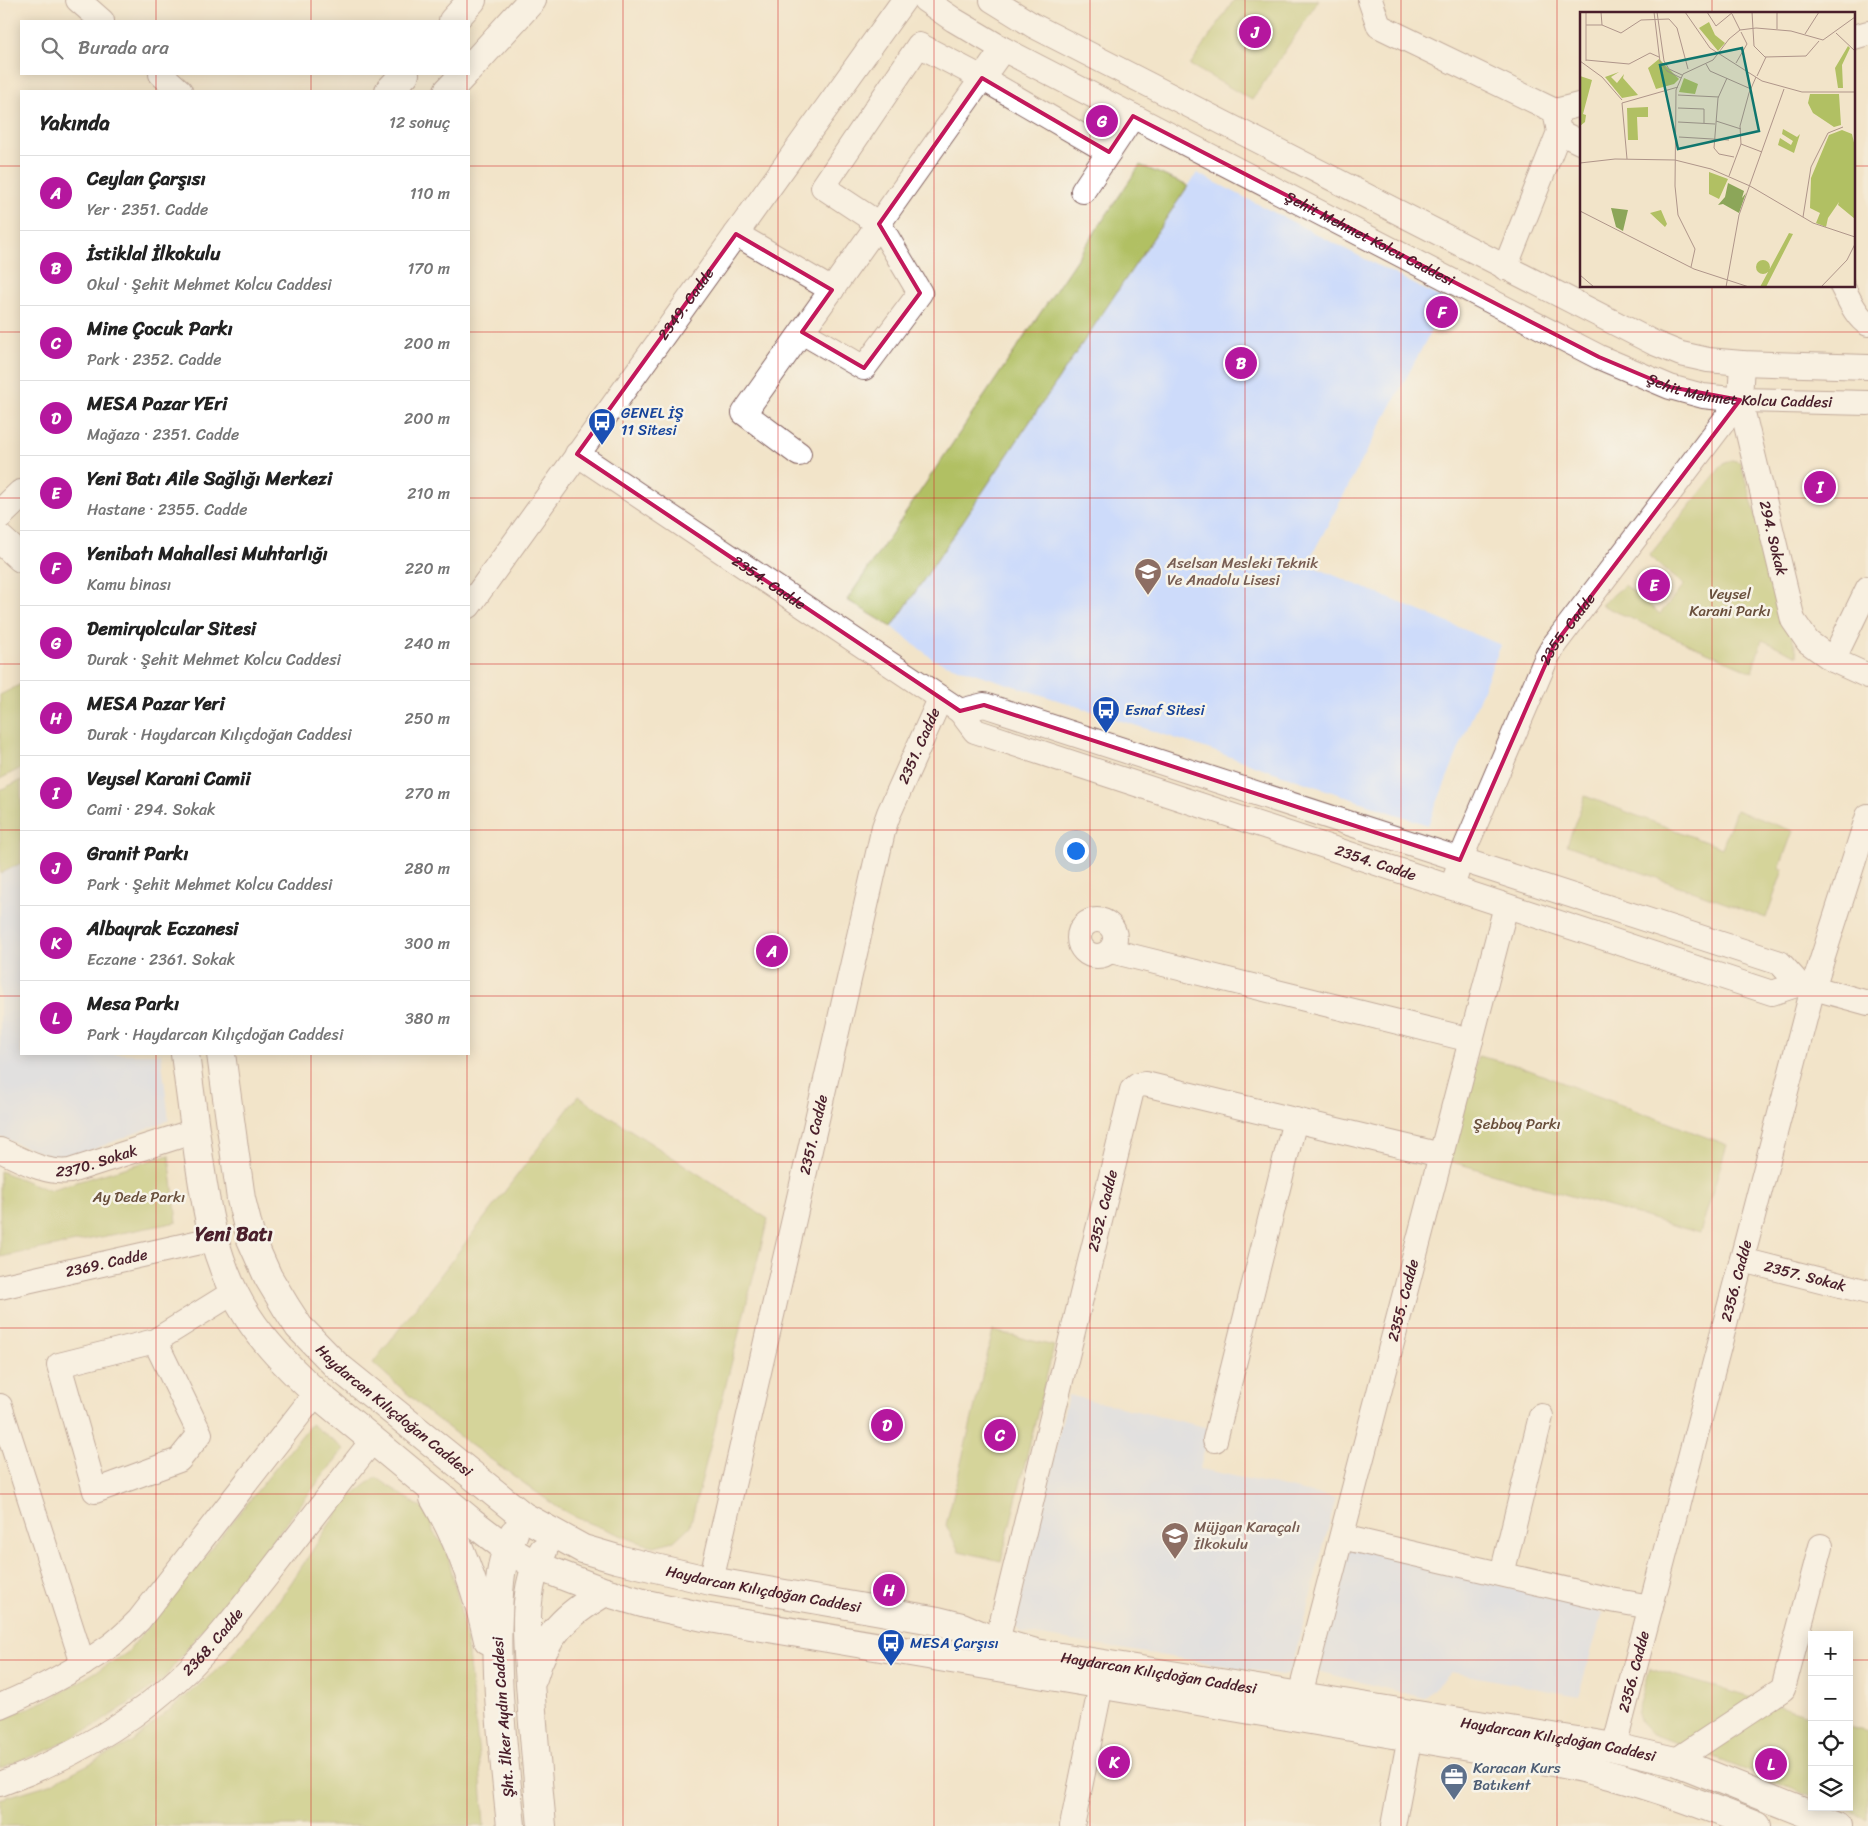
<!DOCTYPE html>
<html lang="tr">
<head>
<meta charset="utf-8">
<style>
  :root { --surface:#fff; --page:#f6f6f6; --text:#222; --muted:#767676; --line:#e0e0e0; --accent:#b5179e }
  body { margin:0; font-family:Sriracha,sans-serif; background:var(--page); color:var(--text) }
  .controls { position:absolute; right:15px; bottom:15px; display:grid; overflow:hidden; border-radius:0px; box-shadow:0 2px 12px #0003 }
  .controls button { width:45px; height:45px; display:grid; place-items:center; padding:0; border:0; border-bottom:1px solid var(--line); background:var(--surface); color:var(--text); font:25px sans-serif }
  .you { position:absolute; left:1075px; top:850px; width:18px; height:18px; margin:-12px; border:4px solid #fff; border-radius:50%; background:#1a73e8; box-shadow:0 0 0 8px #1a73e833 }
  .badge { display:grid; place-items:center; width:32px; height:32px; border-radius:50%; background:var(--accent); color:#fff; font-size:16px; font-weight:700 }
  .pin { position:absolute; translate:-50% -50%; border:2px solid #fff; box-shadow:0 1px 5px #0006 }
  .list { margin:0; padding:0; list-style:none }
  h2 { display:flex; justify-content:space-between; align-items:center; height:65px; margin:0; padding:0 20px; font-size:21px }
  h2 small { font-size:16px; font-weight:400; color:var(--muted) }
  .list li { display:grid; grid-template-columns:32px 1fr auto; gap:15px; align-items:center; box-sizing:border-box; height:75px; padding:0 20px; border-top:1px solid var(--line) }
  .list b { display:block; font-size:19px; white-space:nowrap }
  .list p { margin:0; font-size:16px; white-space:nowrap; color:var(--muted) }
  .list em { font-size:16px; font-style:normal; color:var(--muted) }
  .icon { flex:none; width:28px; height:28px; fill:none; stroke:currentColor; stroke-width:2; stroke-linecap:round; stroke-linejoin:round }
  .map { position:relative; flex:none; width:1868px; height:1826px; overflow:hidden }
  .search { position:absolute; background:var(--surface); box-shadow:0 2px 12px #0003; left:20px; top:20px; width:450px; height:55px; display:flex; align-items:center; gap:12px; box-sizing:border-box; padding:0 18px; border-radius:0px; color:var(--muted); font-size:19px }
  .panel { position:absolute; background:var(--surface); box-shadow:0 2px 12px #0003; left:20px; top:90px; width:450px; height:965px; border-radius:0px }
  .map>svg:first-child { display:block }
</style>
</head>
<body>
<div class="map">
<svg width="1868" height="1826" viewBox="0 0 1868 1826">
  <rect width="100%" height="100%" fill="#f7f3e8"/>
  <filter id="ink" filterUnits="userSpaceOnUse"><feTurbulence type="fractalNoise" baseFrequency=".02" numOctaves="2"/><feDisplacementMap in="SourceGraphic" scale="10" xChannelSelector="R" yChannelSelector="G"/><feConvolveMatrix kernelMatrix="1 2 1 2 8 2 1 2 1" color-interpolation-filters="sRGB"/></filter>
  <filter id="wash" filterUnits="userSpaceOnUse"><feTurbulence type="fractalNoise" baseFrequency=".0096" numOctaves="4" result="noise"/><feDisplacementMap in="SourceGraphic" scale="20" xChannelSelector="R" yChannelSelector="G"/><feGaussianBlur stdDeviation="1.12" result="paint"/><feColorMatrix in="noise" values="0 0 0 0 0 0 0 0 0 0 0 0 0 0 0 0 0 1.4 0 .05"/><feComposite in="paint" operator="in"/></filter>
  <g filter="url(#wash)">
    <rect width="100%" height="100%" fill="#f2e4c9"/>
    <!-- built -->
    <path fill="#cddbfa" d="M1197,173l250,128 -140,263 194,81 -73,180 -232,-80 -262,-85 -42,-33z
      M21,855v199h140l8,66 -100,39 -15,-1 -54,-21v-274z
      M1068,1395l141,33 -9,41 136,29 -44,169 -3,6 -7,2 -259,-42 -6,-4 -2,-6z
      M1348,1546l255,66 -25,84 -127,-24 -27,26 -107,-27z"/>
    <!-- green -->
    <path fill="#b1c063" stroke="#7e7047" d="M1234,0h85l-67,100 -62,-35z
      M1140,165l48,21 -296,441 -45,-27z
      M1732,460l8,2 58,194 -36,-16 -10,32 -151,-67 24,-20 35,29 24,-29 -35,-29 76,-94z
      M21,684v84l-21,11v-84z
      M21,780v83l-21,11v-84z
      M1585,796l137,52 14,-38 57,21 -14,38 4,1 -17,48 -199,-73z
      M1478,1056l38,9 211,80 -27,88 -251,-72z
      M578,1096l190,123 -78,307 -16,15 -20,5 -16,-4 -61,-24 -20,-11 -89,-64 -39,-30 -56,-50z
      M169,1155l8,67 -177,35v-86l49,19z
      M993,1331l61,15 -53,215 -42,-10 -13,-26z
      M311,1424l33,25 -182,232 -64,43 -47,25 -51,19v-48l54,-23 73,-44z
      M376,1477l54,37 3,18 13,16 13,54 9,51 12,112 4,61h-484v-27l50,-15 82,-42 93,-79 58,-68 61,-93z
      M1650,1668l162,48v80l-164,-64 -8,-8 -3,-10z
      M1849,1727l19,5v87l-29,-12h10z"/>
  </g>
  <g filter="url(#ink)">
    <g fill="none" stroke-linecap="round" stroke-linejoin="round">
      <defs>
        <g id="minor">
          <path d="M78,0l24,21"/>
          <path id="s1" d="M925,0l29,20 49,29 596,308 71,30 33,9 37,4 128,3"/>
          <path d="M992,0l42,26 620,317 27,11 27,6 34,3 126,4"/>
          <path d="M1370,0l9,26 176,85 4,21 -54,136"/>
          <path d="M1854,37l14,-4"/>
          <path d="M161,74l19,17"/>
          <path d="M1555,111l27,-7"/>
          <path d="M1559,132l23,11"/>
          <path d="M1083,191l50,-75"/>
          <path d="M736,234l96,56"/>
          <path d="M1842,286c7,13 14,31 26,38"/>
          <path d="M802,332l62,36 56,-75 -41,-69 -56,-37 96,-142 63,33 127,74"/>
          <path id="s2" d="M1742,363l-2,37 53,220 15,22 25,18"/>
          <path id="s3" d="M577,454l383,257 15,20 797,262 27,-9 69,19"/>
          <path d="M799,454l-55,-41 259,-364"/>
          <path d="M1868,588l-35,72 35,16"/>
          <path id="s4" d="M469,606l435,-606"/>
          <path d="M960,711l24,-6 796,258 19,21"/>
          <path id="s5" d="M1456,875l4,-15 86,-201 8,-14 186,-245"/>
          <circle cx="1097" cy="938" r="18"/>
          <path d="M1111,951l360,89"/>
          <path id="s6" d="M0,1150c22,10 45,24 70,21l125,-40"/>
          <path id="s7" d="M1742,1260l126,32"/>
          <path id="s8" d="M0,1287l213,-48"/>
          <path d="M155,1341l-96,24 36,126 84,-31 21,-26 -45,-93 79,-49"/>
          <path d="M0,1406l83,258"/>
          <path d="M1215,1440l80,-320"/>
          <path d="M1342,1537l269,63 40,7"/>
          <path d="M1502,1574l39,-158"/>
          <path id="s9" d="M711,1581l173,-754 5,-14 51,-114"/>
          <path id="s10" d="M997,1642l135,-552 6,-5 7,-1 296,71"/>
          <path id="s11" d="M1300,1695l206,-789"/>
          <path d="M0,1706c38,-16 76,-36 110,-60 10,-7 20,-17 29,-26l177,-227"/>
          <path id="s12" d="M1614,1747l199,-759 55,-172"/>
          <path d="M1675,1761l108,-72 38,-143"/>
          <path id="s13" d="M0,1784c69,-25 134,-62 187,-113 31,-31 56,-65 83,-99 34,-44 68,-88 103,-132"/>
          <path d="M1072,1826l29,-141"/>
          <path d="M1393,1826l17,-90"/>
        </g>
        <g id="major">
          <path d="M453,21l19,-21"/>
          <path d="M469,69l63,-69"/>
          <path d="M389,91l16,-17"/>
          <path d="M448,91l16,-17"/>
          <path d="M0,514l21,-20"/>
          <path d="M0,539l21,19"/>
          <path d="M185,1054c4,30 8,60 12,90 8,60 17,121 51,173 18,28 43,53 68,76l156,129 34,26 29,17 70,27 41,12 58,13 801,136c31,6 63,11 94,19 54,14 106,33 158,54"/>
          <path id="s14" d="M221,1054l20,145 10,40 17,38 18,30 13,20 37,38 187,151 60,33 34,10 94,22 227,40 24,6 35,15 39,11 578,94 61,14 163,65"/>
          <path d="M434,1498c26,44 43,92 54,142"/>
          <path d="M533,1678c13,-45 33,-63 72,-86"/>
          <path d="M511,1826c-7,-70 -16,-141 -13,-211 1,-29 2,-56 16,-82"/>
          <path d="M542,1826c-4,-43 -8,-86 -11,-129 -3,-48 -12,-103 12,-146"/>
        </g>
      </defs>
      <!-- minor casing -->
      <use href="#minor" stroke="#856462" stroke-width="26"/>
      <!-- major casing -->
      <use href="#major" stroke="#856462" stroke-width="30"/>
      <!-- minor -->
      <use href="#minor" stroke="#fff" stroke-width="24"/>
      <!-- major -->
      <use href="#major" stroke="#fff" stroke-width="28"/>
    </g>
  </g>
  <!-- marked area -->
  <path d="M0 0H1868V1826H0ZM982,78l127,74 24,-36 466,241 71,30 70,13 -186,245 -94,215 -476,-155 -24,6 -383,-257 159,-220 96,56 -30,42 62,36 56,-75 -41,-69z" fill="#f2e4c9" fill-opacity=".55" fill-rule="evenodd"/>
  <path fill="none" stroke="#c2185b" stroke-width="4" stroke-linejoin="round" d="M982,78l127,74 24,-36 466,241 71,30 70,13 -186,245 -94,215 -476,-155 -24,6 -383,-257 159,-220 96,56 -30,42 62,36 56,-75 -41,-69z"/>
  <!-- grid -->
  <path fill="none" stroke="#d62828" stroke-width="1" stroke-opacity="0.55" d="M156,0v21M311,0v21M467,0v21M623,0v1826M778,0v1826M934,0v1826M1090,0v1826M1245,0v1826M1401,0v1826M1557,0v1826M1712,0v14M156,74v17M311,74v17M467,74v17M0,166h21M469,166h1113M1854,166h14M1712,286v1540M0,332h21M469,332h1399M0,498h21M469,498h1399M0,664h21M469,664h1399M0,830h21M469,830h1399M0,996h21M469,996h1399M156,1054v772M311,1054v772M467,1054v772M0,1162h1868M0,1328h1868M0,1494h1868M0,1660h1812M1849,1660h19"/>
  <!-- icons -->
  <defs>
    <symbol id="bus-pin" viewBox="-11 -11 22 30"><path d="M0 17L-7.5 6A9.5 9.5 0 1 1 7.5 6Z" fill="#1a4fb4" stroke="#f7f3e8"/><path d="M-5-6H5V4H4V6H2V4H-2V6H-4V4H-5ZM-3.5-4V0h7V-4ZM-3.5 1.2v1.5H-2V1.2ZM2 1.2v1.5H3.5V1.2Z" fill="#fff"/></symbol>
    <symbol id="school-pin" viewBox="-11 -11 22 30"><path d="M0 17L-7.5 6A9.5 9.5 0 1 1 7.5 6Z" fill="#8d6e63" stroke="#f7f3e8"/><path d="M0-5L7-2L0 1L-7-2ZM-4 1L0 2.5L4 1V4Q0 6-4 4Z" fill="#fff"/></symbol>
    <symbol id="office-pin" viewBox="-11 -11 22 30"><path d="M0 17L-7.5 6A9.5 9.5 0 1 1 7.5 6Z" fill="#5c6f8a" stroke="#f7f3e8"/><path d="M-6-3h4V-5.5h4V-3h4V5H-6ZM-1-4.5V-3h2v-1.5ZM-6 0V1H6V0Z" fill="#fff"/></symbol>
  </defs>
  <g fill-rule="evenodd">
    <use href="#bus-pin" x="586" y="406" width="32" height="43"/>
    <use href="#school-pin" x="1132" y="556" width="32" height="43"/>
    <use href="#bus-pin" x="1090" y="694" width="32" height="43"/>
    <use href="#school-pin" x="1159" y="1520" width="32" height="43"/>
    <use href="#bus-pin" x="875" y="1627" width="32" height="43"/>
    <use href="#office-pin" x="1438" y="1761" width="32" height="43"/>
  </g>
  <g text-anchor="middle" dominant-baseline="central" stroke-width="5" stroke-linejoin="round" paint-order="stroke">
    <!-- street labels -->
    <g font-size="15" fill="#4a1f2b" stroke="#f7f3e8">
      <text stroke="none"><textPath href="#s1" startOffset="505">Şehit Mehmet Kolcu Caddesi</textPath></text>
      <text stroke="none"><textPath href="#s4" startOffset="372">2349. Cadde</textPath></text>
      <text stroke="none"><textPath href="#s1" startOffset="910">Şehit Mehmet Kolcu Caddesi</textPath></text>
      <text stroke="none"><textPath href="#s2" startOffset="179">294. Sokak</textPath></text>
      <text stroke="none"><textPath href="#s3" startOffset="231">2354. Cadde</textPath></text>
      <text stroke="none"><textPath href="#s5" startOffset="271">2355. Cadde</textPath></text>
      <text stroke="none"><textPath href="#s9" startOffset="862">2351. Cadde</textPath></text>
      <text stroke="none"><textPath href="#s3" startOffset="908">2354. Cadde</textPath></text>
      <text stroke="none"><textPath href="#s9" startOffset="458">2351. Cadde</textPath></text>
      <text stroke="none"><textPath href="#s6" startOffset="102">2370. Sokak</textPath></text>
      <text stroke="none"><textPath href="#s10" startOffset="444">2352. Cadde</textPath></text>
      <text stroke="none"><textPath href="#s8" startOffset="109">2369. Cadde</textPath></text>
      <text stroke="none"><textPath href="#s7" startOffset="65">2357. Sokak</textPath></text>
      <text stroke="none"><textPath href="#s12" startOffset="482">2356. Cadde</textPath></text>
      <text stroke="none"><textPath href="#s11" startOffset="408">2355. Cadde</textPath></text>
      <text stroke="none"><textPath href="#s14" startOffset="415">Haydarcan Kılıçdoğan Caddesi</textPath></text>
      <text stroke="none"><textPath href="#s14" startOffset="835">Haydarcan Kılıçdoğan Caddesi</textPath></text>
      <text stroke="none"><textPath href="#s13" startOffset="259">2368. Cadde</textPath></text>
      <text stroke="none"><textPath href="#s14" startOffset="1240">Haydarcan Kılıçdoğan Caddesi</textPath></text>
      <text stroke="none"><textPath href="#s12" startOffset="78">2356. Cadde</textPath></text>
      <text transform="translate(503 1717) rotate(-94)">Şht. İlker Aydın Caddesi</text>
      <text stroke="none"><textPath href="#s14" startOffset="1645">Haydarcan Kılıçdoğan Caddesi</textPath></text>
    </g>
    <!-- transit labels -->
    <g font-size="15" fill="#164399" stroke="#f7f3e8" text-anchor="start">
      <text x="621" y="413">GENEL İŞ<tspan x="621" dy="17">11 Sitesi</tspan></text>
      <text x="1125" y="710">Esnaf Sitesi</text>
      <text x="910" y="1643">MESA Çarşısı</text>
    </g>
    <!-- education labels -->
    <g font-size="15" fill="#785e54" stroke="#f7f3e8" text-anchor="start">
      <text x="1167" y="563">Aselsan Mesleki Teknik<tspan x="1167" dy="17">Ve Anadolu Lisesi</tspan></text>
      <text x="1194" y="1527">Müjgan Karaçalı<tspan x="1194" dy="17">İlkokulu</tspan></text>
    </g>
    <!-- park labels -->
    <g font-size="15" fill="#694f3c" stroke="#f7f3e8">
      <text x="1730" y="594">Veysel<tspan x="1730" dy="17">Karani Parkı</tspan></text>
      <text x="1517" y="1124">Şebboy Parkı</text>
      <text x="139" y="1197">Ay Dede Parkı</text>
    </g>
    <!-- service labels -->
    <g font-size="15" fill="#4e5e75" stroke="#f7f3e8" text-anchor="start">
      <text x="1473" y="1768">Karacan Kurs<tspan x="1473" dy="17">Batıkent</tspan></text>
    </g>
    <!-- district labels -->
    <g font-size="20" font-weight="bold" fill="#4a1f2b" stroke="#f7f3e8">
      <text x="234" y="1234">Yeni Batı</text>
    </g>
  </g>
  <!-- overview -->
  <g transform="translate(1580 12)">
    <rect width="275" height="275" fill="#f2e4c9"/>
    <path d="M129,10l6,13 10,8 -7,8 -19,-23zM268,34l2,2 -8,17 1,23h-5l-3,-20zM79,47l20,20 -5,5 -18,5 -8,-21zM39,60l-8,5 6,6 7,-9 -1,4 15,17 -16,3 -17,-21zM0,64l12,4 -9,34 3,1 -1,7 -5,4zM104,66l14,6 -3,10 -16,-2zM230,82h29l2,31 -7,2 -21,-14 -5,-10zM68,95v10h-11l1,23h-10l-1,-32zM203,117l14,8 3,-3 -6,19 -16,-8 2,-7 11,7 2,-4 -11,-7zM262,118l10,4 3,13v72l-17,-14 1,-3 -11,16 -2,9 -10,-4 4,-10 -10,-5 1,-30 18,-43zM129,160l19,7 -9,20 -10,-5zM81,198l6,14 -2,3 -15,-14zM209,221l4,1 -27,53h-6zM176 255a7 7 0 1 1 14 0a7 7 0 1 1-14 0Z" fill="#b1c063"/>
    <path d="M148,171l16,8 -2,7 4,-5 -7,20 -16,-9 -5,1 7,-8zM31,196l17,2 -5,21 -7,-4z" fill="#8ca659"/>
    <path fill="none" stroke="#af958a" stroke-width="1" d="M21,0l1,13 19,8 20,-13 28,-1 8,9 11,41M74,0l6,50 7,9 14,7M77,0l7,49 5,8 13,6M105,0l25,36 52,33 40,11h53M127,0l9,14 17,-14M172,0l2,34 11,11 41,-1 13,-15M197,0h18M152,2l8,16M6,13h16M197,17v-17M256,21l19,18M225,22l14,-22M6,48l43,4 21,-11 9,4M0,49l22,16 20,23M6,49v-49M156,51l11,-19 -6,-12M126,52l4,7 41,18M177,64l9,-19M147,66l-9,20 -4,50 5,6 15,3M98,83l41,2M98,96l26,1v14M136,109l25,8M98,110l37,2M99,125l50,3M161,132l21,8M47,147l-5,-56 56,-16M0,151l35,-4 60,1 36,9 39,17M149,164l12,-32 -1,-18 9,-33 7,-16M170,174l63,37 42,14M0,199l114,58 55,18M223,205l8,-50 17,-34 15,-6M111,255l4,-18 -17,-34 -3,-29 1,-96 7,-16 30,-14 16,-21 11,-9 16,-2 35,3 32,9 32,-23M0,263l14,12M146,275l13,-72 45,-126M241,275l26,-27 8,-16"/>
    <path fill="#0f766e" fill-opacity="0.15" stroke="#0f766e" stroke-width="2.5" d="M162,36l17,83 -81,18 -18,-84z"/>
    <rect width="275" height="275" fill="none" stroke="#4a1f2b" stroke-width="2.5"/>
  </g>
</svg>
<div class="controls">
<button>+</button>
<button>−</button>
<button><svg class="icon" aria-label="locate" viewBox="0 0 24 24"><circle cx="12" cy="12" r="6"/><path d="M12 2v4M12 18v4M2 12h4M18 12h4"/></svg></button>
<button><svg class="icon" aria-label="layers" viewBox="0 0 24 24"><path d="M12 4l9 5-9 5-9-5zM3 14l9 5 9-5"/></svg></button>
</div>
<div class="you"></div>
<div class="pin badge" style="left:772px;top:951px">A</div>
<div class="pin badge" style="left:1241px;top:363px">B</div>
<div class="pin badge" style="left:1000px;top:1435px">C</div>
<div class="pin badge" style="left:887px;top:1425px">D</div>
<div class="pin badge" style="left:1654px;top:585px">E</div>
<div class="pin badge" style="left:1442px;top:312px">F</div>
<div class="pin badge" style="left:1102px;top:121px">G</div>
<div class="pin badge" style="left:889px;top:1590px">H</div>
<div class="pin badge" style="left:1820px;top:487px">I</div>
<div class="pin badge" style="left:1255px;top:32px">J</div>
<div class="pin badge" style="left:1114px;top:1762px">K</div>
<div class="pin badge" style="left:1771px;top:1764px">L</div>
<div class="search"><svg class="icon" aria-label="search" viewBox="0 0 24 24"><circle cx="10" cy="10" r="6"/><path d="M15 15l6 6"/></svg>Burada ara</div>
<section class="panel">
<h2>Yakında<small>12 sonuç</small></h2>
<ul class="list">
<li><span class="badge">A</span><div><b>Ceylan Çarşısı</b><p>Yer · 2351. Cadde</p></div><em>110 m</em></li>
<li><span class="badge">B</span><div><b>İstiklal İlkokulu</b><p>Okul · Şehit Mehmet Kolcu Caddesi</p></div><em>170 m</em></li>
<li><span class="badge">C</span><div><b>Mine Çocuk Parkı</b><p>Park · 2352. Cadde</p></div><em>200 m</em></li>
<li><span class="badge">D</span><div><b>MESA Pazar YEri</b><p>Mağaza · 2351. Cadde</p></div><em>200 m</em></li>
<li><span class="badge">E</span><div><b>Yeni Batı Aile Sağlığı Merkezi</b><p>Hastane · 2355. Cadde</p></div><em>210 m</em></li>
<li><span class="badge">F</span><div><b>Yenibatı Mahallesi Muhtarlığı</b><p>Kamu binası</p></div><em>220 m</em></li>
<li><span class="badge">G</span><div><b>Demiryolcular Sitesi</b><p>Durak · Şehit Mehmet Kolcu Caddesi</p></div><em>240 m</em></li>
<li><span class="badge">H</span><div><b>MESA Pazar Yeri</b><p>Durak · Haydarcan Kılıçdoğan Caddesi</p></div><em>250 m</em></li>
<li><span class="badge">I</span><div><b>Veysel Karani Camii</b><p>Cami · 294. Sokak</p></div><em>270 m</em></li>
<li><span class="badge">J</span><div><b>Granit Parkı</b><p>Park · Şehit Mehmet Kolcu Caddesi</p></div><em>280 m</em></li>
<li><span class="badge">K</span><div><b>Albayrak Eczanesi</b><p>Eczane · 2361. Sokak</p></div><em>300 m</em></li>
<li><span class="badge">L</span><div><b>Mesa Parkı</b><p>Park · Haydarcan Kılıçdoğan Caddesi</p></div><em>380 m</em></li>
</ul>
</section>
</div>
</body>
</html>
